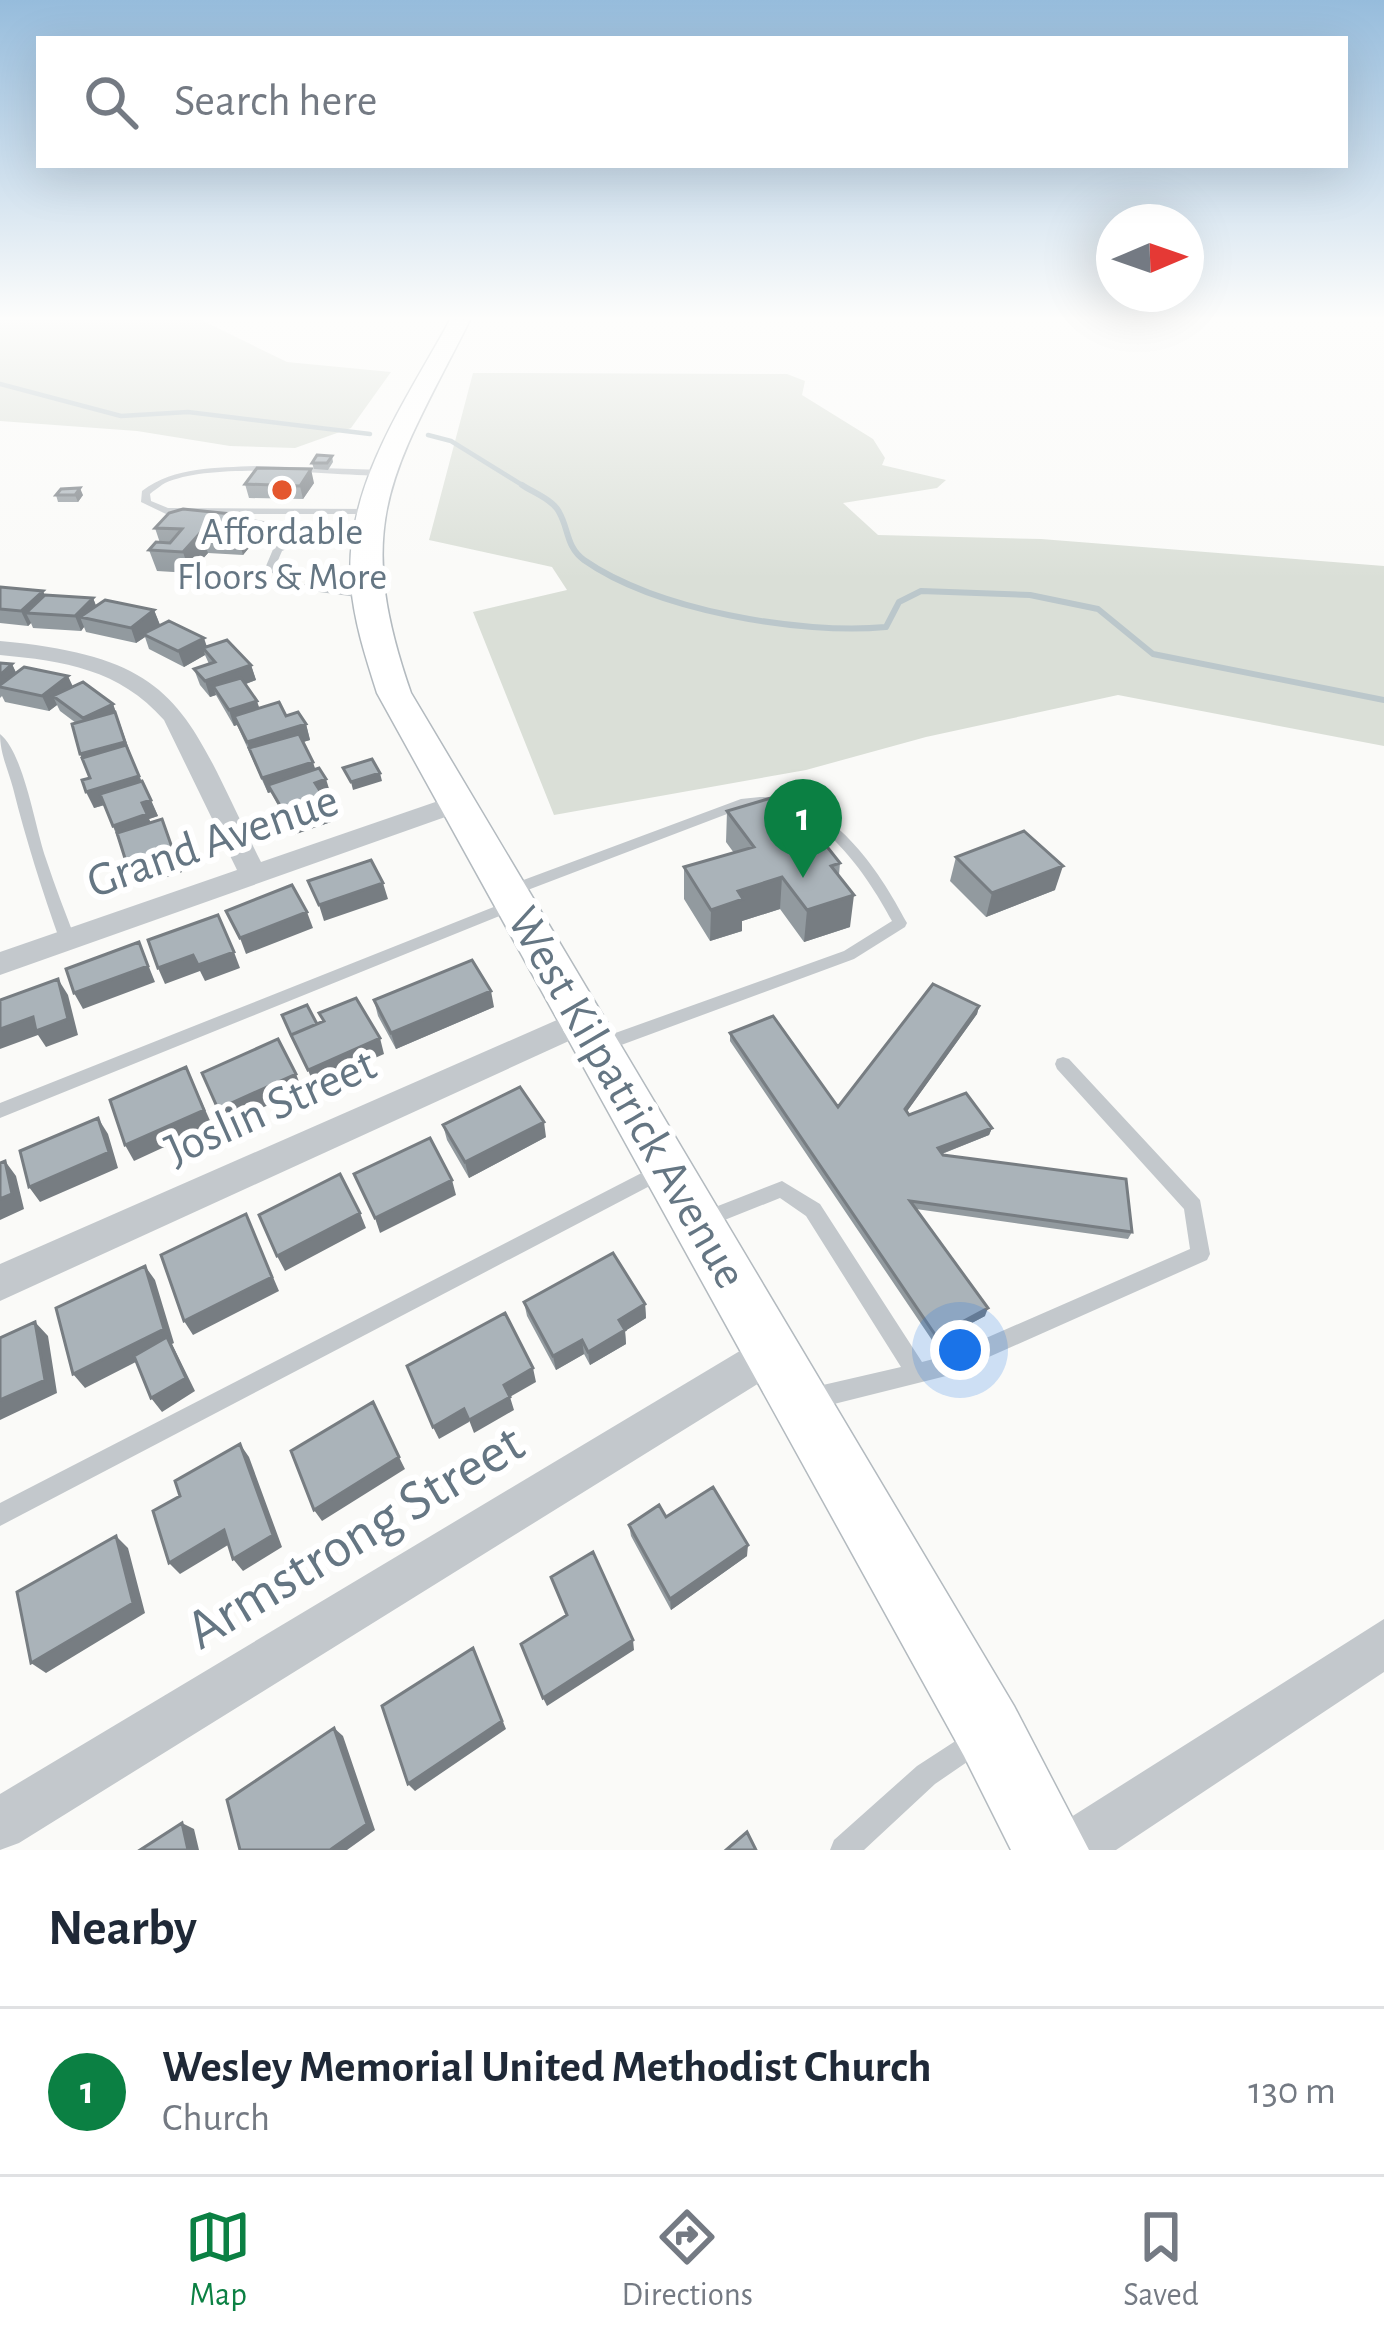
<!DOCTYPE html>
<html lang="en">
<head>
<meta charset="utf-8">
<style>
  :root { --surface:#fff; --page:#f2f2f3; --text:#1f2937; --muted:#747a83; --line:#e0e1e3; --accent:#0b8043 }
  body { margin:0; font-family:"Alegreya Sans",sans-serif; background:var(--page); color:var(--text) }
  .compass { position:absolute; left:1096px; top:204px; width:108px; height:108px; border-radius:50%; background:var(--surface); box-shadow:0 12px 48px #0002; rotate:88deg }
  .you { position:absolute; left:960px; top:1350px; width:42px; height:42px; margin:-30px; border:9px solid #fff; border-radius:50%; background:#1a73e8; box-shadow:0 0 0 18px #1a73e833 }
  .badge { display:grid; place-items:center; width:78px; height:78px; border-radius:50%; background:var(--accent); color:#fff; font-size:39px; font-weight:700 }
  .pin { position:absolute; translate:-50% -99px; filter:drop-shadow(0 3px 6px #0008) }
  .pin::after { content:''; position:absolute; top:63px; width:42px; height:36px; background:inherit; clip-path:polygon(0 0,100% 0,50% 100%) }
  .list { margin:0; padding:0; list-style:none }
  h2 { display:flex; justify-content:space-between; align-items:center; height:156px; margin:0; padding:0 48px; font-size:51px }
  h2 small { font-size:39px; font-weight:400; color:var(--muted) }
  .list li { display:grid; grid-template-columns:78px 1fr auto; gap:36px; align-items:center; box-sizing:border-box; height:168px; padding:0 48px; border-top:3px solid var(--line) }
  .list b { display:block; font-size:45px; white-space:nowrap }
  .list p { margin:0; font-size:39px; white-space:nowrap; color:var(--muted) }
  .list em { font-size:39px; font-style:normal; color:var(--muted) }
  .icon { flex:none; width:66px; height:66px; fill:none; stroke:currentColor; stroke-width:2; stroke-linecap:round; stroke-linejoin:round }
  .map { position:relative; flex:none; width:1384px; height:1850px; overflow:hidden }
  .search { position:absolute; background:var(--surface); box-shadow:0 12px 48px #0002; left:36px; right:36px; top:36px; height:132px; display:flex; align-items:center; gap:30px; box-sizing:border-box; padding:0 42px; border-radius:0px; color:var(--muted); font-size:45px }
  .sheet { height:324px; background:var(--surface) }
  nav { display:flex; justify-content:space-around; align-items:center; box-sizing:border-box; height:168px; border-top:3px solid var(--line); background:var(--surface); font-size:33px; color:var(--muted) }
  nav a { display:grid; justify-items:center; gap:6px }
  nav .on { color:var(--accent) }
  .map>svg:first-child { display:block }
</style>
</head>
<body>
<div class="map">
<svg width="1384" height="1850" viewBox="0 0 1384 1850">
  <rect width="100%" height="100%" fill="#fafaf8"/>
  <!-- green -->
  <path fill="#dadfd7" d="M0,320h201l86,42 104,10 -40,56 -56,20 -65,-2 -93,-15 -137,-10z
    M473,373l314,1 18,7 -3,14 71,44 12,19 -3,7 64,15 -9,8 -94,15 35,32 163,4 343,27v180l-266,-51 -192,42 -120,33 -252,45 -81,-203 94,-22 -15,-23 -123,-27z"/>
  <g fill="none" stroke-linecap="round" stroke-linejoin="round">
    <!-- stream-far1 -->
    <path stroke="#bbc7cb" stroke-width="4.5" d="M0,384l121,32 67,-4 182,22
      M428,435l23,6 76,47"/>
    <!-- stream -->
    <path stroke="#bbc7cb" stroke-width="6" d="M522,485c12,8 31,15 37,27 10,17 7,35 25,48 71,50 216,75 302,67l13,-25 22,-11 109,4 68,14 55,45 231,46"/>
    <defs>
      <path id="secondary" d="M450,320h20c-77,152 -119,201 -59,373l603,1013 75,144h-78l-47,-94 -587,-1063c-11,-35 -23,-71 -26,-108 -8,-97 55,-184 99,-265z"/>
    </defs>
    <!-- secondary casing -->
    <use href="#secondary" stroke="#b3babf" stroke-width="3"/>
    <!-- lane -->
    <path fill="#c3c8cc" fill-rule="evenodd" d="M257,466l127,4 5,3 -5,3c-55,-1 -171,-15 -219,7 -2,1 -13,9 -15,11l1,7 17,7 208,1v4l-3,1h-207l-25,-12 1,-11c34,-25 74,-23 115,-25z
      M236,516l60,11 74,-6 5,3 -5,3 -74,6 -63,-12v-4z
      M309,532l4,1v4l-31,14 -6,14 20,18 72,11 5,3 -1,2 -83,-11 -22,-20 -1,-2 8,-19z
      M0,734c24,19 35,94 46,125 9,28 20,55 30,82l-3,4h-10l-3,-4c-18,-51 -34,-101 -47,-153 -5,-19 -13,-34 -13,-54z
      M760,797c70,-2 118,71 147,126l-2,4 -51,32 -249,92 -6,1 -6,-1 -2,-5 2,-5 251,-90 48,-30c-23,-43 -64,-104 -115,-115 -9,-3 -20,-1 -29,0l-236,90h-10l-2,-4 2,-4 239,-89z
      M514,899l5,1 2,4 -2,4 -519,210v-15z
      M1063,1057l6,2 131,141 10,54 -3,6 -261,116 -136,34 -7,-4 -4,-7 4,-7 7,-4 91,-21 -95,-151 -26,-18 -73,29 -7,-2 -2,-6 2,-6 82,-32 38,23 102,158 23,-6 245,-107 -6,-40 -127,-140 -2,-5 2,-5z
      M659,1164l6,2 3,6 -3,6 -665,348v-23z
      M977,1727l9,4 4,9 -4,9 -51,35 -71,66h-34l4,-10 83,-74z"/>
    <!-- street -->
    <path fill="#c3c8cc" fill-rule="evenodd" d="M0,641c185,17 185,71 261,221l186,-64 9,-2 13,8 -4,6 -465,165v-23l237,-82 -73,-150c-45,-51 -100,-59 -164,-65z
      M582,1009l11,3 5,9 -5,9 -593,271v-37z
      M773,1331l15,6 6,14 -6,14 -769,478 -19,7v-56z
      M1384,1619v53l-268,178h-75l8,-19z"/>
    <!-- secondary -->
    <use href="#secondary" fill="#fff" fill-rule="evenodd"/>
  </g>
  <!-- wall -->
  <path fill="#929a9f" d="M332,456l1,6 -5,8 -14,-1 -2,-6z
    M314,483l-11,16 -54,-1 -4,-14z
    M56,495h27l-5,7h-20z
    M251,516l6,22 -14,17 -35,-2 -18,20 -33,-2 -8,-21 11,-7 -5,-15z
    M0,587l45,8 48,3 3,8 58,4 6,15 91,40 5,15 -10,4 13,24 27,8 20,8 4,16 -7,2 12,27 16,26 -7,2 10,24 -41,14 -22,-43 -3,1 -31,-68 -3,1 -18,-31 -6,2 -10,-12 -6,-16 15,-5 -4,-9 -21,12 -35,-18 -4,-12 -9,6 -50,-11 -2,-5 -3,4 -48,-3 -2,-5 -3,3 -28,-3z
    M0,663l12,1 4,9 57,14 40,17 18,54 27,58 -9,3 2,4 11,-4 20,53 -46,15 -31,-82 -11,3 -4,-30 -10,-24 -4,-31 -16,-12 -3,-6 -8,6 -44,-9 -3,-6 -2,2z
    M727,811l67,17 46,35 -1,12 11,52 -46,15 -24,-33 -38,12v10l-32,10 -26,-42v-32l50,-14 -8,-11z
    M956,857l99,33 -69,27 -36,-36z
    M374,1000l120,7 -98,42 -18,-33z
    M979,1006l-2,8 -70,97 2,4 83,13 -3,7 -47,19 190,78 -4,7 -212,-30 69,107 -51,27 -204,-302v-8l108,74z
    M443,1125l103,12 -77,41 -22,-38z
    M524,1302l121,2 1,14 -21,13 1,13 -36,21 -6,-11 -28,16 -29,-54z
    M666,1517l81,39 -76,54 -40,-74 -2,-11z"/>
  <!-- shaded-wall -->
  <path fill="#777d82" d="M311,469l3,14 -11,16 -3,-13z
    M80,488l3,7 -5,7 -3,-7z
    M251,516l6,22 -14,17 -6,-22z
    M201,532l7,21 -18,20 -7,-21z
    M43,591l7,14 -24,8 5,10 -3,3 -7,-15z
    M93,598l6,15 -19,4 4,10 -3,4 -6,-15z
    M154,610l6,15 -17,9 2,3 -9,6 -5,-15z
    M204,638l5,15 -6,-5 2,7 -21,12 -6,-16z
    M12,664l7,15 -19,8v-12z
    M251,665l5,15 -38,14 -5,-8 3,9 -6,2 -5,-16z
    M68,676l7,15 -22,5 4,9 -8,6 -7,-15z
    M257,701l5,15h-28l3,9 -3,1 -5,-16z
    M113,704l19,54 -45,12 -7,-16 10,-20 -7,-16z
    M306,724l4,16 -58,17 -5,-15z
    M313,762l5,16 -50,7 3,7 -3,1 -6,-15z
    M380,773l2,8 -29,9 -2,-8z
    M139,776l7,16 -52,16 -8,-16z
    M326,779l5,16 -11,4 -5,-16z
    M151,800l7,16 -9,3 5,11 -33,12 -8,-16 29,-23z
    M329,805l5,16 -41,14 -5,-16z
    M162,819l20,53 -46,15 -7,-16z
    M1063,866l-8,24 -69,27 6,-24z
    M782,877l-2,32 -38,12v10l-32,10 1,-31 27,-19z
    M383,883l5,16 -64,22 -5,-16z
    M854,895l-4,32 -46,15 3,-32z
    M307,912l6,16 -67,26 -6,-16z
    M139,942l16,40 -72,27 -9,-16z
    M234,952l6,16 -35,13 -5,-10 -35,13 -7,-16 35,-13z
    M58,979l10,16 10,40 -32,12 -8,-12 -38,14v-20l33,-12z
    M491,991l3,16 -98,42 -5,-16z
    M979,1006l-2,8 -74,103 2,-8z
    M380,1038l4,16 -70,31 -6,-15z
    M186,1067l26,58 -78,36 -9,-16z
    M296,1074l6,15 -76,36 -8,-16z
    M98,1118l10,16 10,34 -78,34 -11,-15z
    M544,1122l2,15 -77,41 -4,-16z
    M992,1128l-3,7 -53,21 2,-8z
    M5,1161l11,15 8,33 -24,11v-21z
    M452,1180l4,15 -76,38 -5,-15z
    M360,1213l6,15 -81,43 -8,-15z
    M246,1214l33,77 -86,44 -9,-14z
    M145,1266l10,14 19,63 -2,1 23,47 -33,21 -11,-14 20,-54 -86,44 -12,-14z
    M645,1304l1,14 -21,13 1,13 -36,21 -2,-13 31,-32z
    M988,1308l-3,8 -51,27 2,-7z
    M35,1322l13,14 9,57 -57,27v-20z
    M582,1340l2,14 -28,16 -3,-14z
    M533,1368l3,14 -28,16 -4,-13z
    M510,1397l4,13 -40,23 -5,-13z
    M464,1409l5,13 -30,17 -6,-12z
    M240,1444l9,13 33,90 -39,24 -10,-12z
    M399,1457l6,12 -83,52 -8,-11z
    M224,1530l9,12 -53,32 -11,-11z
    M116,1536l12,12 17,65 -99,60 -15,-10z
    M748,1545l-1,11 -76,54 -1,-11z
    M633,1640l1,10 -87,56 -4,-8z
    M473,1648l33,81 -91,62 -7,-7z
    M334,1728l9,8 32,94 -28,20h-17z
    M182,1823l12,6 5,21h-11z"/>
  <!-- building -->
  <path fill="#aab3b9" stroke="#777d82" stroke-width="3" d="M317,455l15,1 -5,7h-15z
    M257,468l54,1 -11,17 -55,-2z
    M80,488l-5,7h-19l5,-6z
    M183,509l68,7 -14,17 -36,-1 -18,20 -34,-2 7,-8 14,1 12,-14 -27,-1 14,-15z
    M0,587l43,4 -22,20 -21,-2z
    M45,595l48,3 -18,18 -49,-3z
    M105,600l49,10 -23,18 -51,-11z
    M169,621l35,17 -26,13 -35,-17z
    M227,640l24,25 -46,16 -11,-12 21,-7 -12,-14z
    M0,663l12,1 -12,11z
    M24,667l44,9 -26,20 -42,-9v-2z
    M241,678l16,23 -28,9 -16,-24z
    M83,682l30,22 -30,14 -30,-22z
    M279,702l7,14 12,-4 8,12 -59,18 -13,-26z
    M115,712l10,30 -45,12 -8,-30z
    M299,734l14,28 -51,16 -13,-30z
    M126,745l13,31 -53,16 -4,-12 8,-2 -8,-20z
    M372,759l8,14 -29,9 -8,-14z
    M319,768l7,11 -11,4 14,22 -41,14 -20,-34z
    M142,781l9,19 -9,3 5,11 -34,12 -13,-32z
    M771,798l23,30 15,-4 31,39 -9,3 23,29 -47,15 -25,-33 -44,14 5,8 -32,11 -27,-43 70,-20 -27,-36z
    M162,819l13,37 -46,15 -12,-38z
    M1024,831l39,35 -71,27 -36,-36z
    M371,860l12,23 -64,22 -11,-24z
    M292,885l15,27 -67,26 -14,-27z
    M218,915l16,37 -36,13 -5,-10 -35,13 -10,-28z
    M139,942l9,24 -74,27 -8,-24z
    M472,960l19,31 -100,42 -17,-33z
    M58,979l10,40 -32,12 -3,-14 -33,12v-29z
    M933,984l46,22 -74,103 4,6 57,-22 26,35 -54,20 5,7 183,24 6,53 -222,-31 78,107 -52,28 -206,-303 43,-17 65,91z
    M356,998l24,40 -72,32 -17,-35 33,-14 -5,-8z
    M307,1005l10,19 -26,11 -9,-20z
    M278,1039l18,35 -78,35 -16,-36z
    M186,1067l18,43 -79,35 -15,-45z
    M520,1087l24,35 -79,40 -22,-37z
    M98,1118l11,34 -80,35 -9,-36z
    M430,1138l22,42 -77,38 -21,-44z
    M5,1161l7,33 -12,5v-36z
    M340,1174l20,39 -83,43 -18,-41z
    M246,1214l26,63 -88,44 -23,-66z
    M613,1253l32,51 -26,16 6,10 -37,22 -6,-12 -29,16 -29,-54z
    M145,1266l19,63 -91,45 -17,-66z
    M505,1313l28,55 -29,17 6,12 -41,23 -5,-11 -31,18 -26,-61z
    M35,1322l10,58 -45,20v-62z
    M167,1337l19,41 -35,20 -17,-42z
    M373,1402l26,55 -85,53 -23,-59z
    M240,1444l33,91 -40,24 -9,-29 -55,33 -16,-52 27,-15 -5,-15z
    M713,1487l35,58 -78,54 -41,-74 30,-20 7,12z
    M116,1536l17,67 -102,60 -14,-71z
    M593,1552l40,88 -90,58 -22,-54 46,-29 -16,-38z
    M473,1648l29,73 -94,63 -26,-78z
    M334,1728l33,96 -37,26h-90l-13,-50z
    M182,1823l6,27h-48z
    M747,1832l9,18h-30z"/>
  <!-- sky -->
  <linearGradient id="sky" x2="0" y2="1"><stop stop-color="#96bcdc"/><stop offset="0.55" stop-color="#fdfdfc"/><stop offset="1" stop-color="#fdfdfc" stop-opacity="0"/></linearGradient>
  <rect width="1384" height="579" fill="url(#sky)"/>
  <!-- markers -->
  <circle fill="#e4572e" stroke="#fff" stroke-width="4.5" cx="282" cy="490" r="12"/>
  <g text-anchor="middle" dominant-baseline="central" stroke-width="12" stroke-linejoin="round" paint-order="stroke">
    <!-- far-poi labels -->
    <g font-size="39" fill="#657683" stroke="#fff">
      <text x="282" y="532">Affordable<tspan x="282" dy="45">Floors &amp; More</tspan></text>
    </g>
    <!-- street labels -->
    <g font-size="48" fill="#657683" stroke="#fff">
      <text transform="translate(213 842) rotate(-19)">Grand Avenue</text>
      <text transform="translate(626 1098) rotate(60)">West Kilpatrick Avenue</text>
      <text transform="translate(271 1108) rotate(-24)">Joslin Street</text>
    </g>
    <!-- near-street labels -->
    <g font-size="57" fill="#657683" stroke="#fff">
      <text transform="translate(355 1537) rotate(-31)">Armstrong Street</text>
    </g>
  </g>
</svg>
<svg class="compass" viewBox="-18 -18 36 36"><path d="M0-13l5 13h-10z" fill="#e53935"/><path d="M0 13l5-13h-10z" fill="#747a83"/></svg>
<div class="you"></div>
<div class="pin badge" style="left:803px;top:878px">1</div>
<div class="search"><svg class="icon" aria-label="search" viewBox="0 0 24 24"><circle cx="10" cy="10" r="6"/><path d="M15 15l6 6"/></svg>Search here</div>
</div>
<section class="sheet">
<h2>Nearby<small></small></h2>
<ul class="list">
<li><span class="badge">1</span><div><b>Wesley Memorial United Methodist Church</b><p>Church</p></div><em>130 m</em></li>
</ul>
</section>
<nav>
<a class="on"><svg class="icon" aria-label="map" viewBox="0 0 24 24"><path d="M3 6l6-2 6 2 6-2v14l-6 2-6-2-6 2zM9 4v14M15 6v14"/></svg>Map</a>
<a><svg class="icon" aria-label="directions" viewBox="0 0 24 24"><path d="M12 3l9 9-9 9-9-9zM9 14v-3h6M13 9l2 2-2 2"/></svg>Directions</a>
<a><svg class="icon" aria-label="saved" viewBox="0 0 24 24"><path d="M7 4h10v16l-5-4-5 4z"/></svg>Saved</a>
</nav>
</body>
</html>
